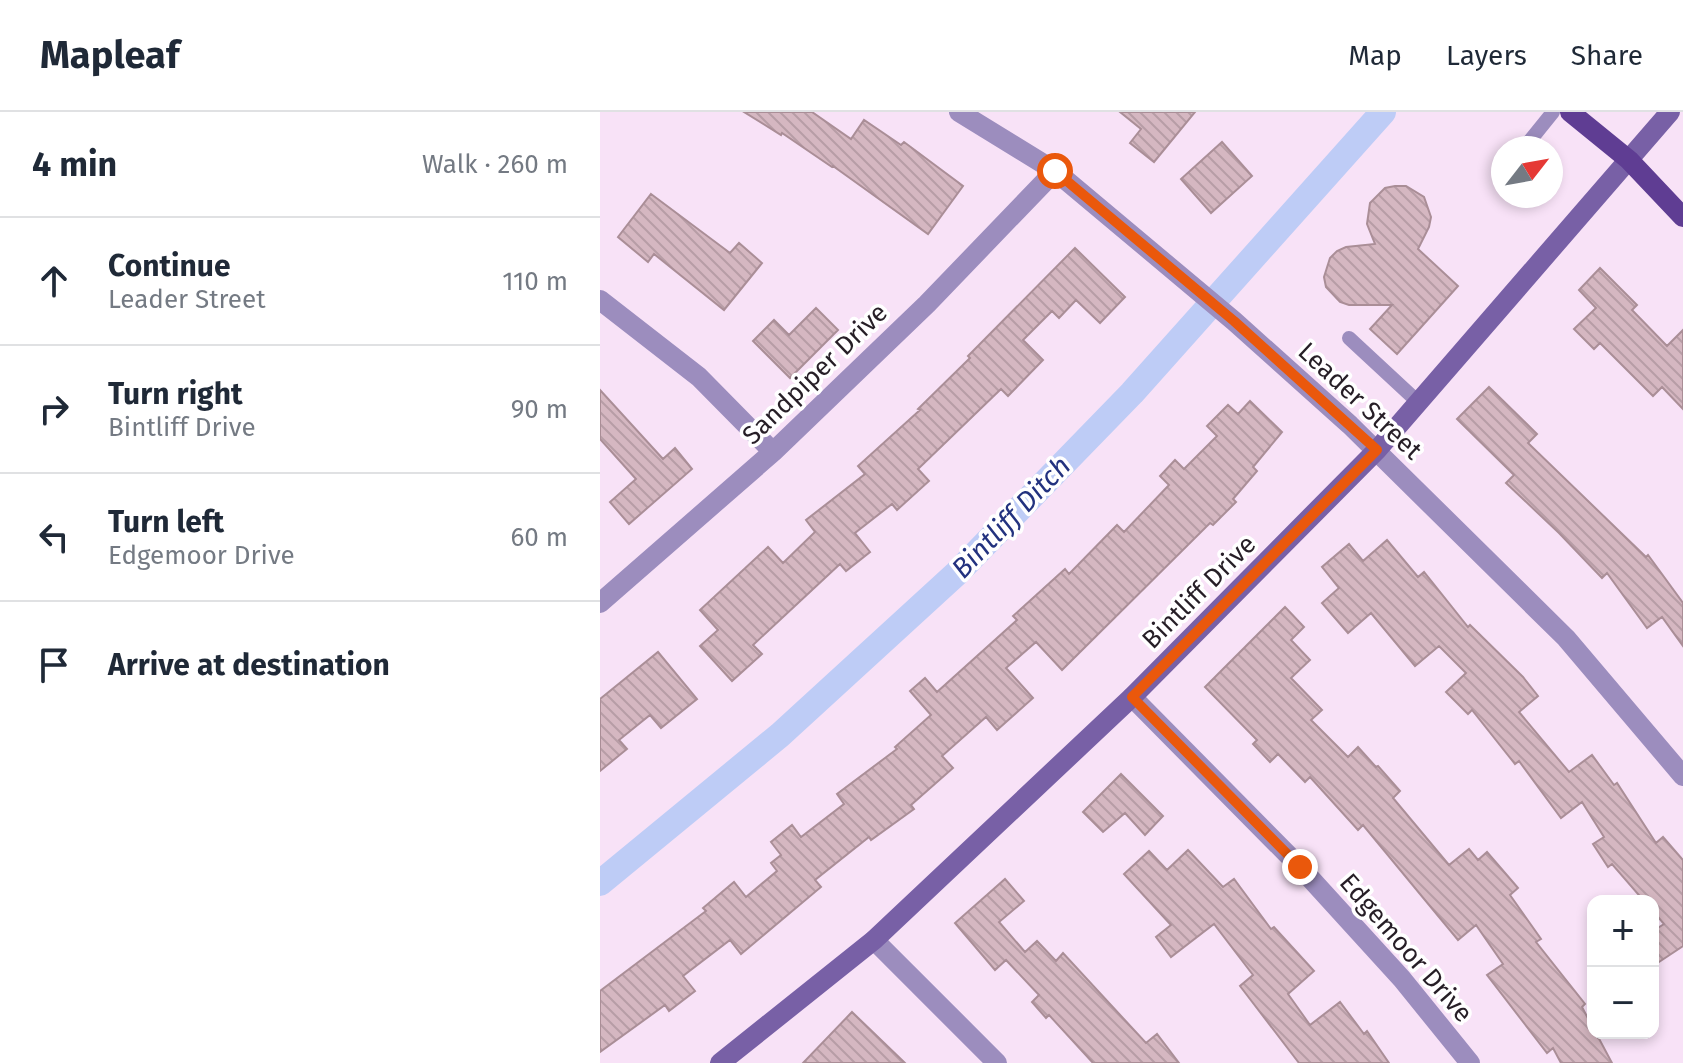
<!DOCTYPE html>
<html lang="en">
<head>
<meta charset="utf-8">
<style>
  :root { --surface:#fff; --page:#f2f2f3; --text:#1f2937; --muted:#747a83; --line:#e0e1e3 }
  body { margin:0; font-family:"Fira Sans",sans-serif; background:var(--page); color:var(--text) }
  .controls { position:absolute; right:24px; bottom:24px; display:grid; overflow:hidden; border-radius:16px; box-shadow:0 4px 12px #0003 }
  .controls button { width:72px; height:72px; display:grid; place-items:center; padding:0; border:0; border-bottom:2px solid var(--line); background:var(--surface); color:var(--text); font:40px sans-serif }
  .compass { position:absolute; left:891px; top:24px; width:72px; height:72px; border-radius:50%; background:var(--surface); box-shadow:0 4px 12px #0003; rotate:59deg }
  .stop { position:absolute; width:24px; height:24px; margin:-18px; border:6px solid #ea580c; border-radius:50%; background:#fff }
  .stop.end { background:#ea580c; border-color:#fff; box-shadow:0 2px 8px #0008 }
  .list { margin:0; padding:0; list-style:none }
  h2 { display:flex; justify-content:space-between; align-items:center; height:104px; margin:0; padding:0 32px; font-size:34px }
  h2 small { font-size:26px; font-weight:400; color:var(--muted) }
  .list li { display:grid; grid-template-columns:52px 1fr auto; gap:24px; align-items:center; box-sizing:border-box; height:128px; padding:0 32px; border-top:2px solid var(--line) }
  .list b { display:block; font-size:30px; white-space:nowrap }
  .list p { margin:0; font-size:26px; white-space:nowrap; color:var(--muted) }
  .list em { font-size:26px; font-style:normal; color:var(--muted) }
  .icon { flex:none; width:44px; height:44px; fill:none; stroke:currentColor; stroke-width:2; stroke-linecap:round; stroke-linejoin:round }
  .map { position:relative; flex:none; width:1083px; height:951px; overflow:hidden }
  header { display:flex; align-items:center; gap:48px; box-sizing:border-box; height:112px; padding:0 40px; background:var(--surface); border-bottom:2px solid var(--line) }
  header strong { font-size:38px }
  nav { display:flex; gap:44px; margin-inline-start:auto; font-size:28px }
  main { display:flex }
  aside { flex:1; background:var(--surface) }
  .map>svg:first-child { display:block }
</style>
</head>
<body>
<header>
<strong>Mapleaf</strong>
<nav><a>Map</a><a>Layers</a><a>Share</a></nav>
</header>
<main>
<aside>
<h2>4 min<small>Walk · 260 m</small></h2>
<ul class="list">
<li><svg class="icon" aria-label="ahead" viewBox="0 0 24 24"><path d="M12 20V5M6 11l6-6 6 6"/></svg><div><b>Continue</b><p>Leader Street</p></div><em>110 m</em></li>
<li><svg class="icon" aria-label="right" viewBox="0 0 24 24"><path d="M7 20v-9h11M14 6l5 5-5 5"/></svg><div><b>Turn right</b><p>Bintliff Drive</p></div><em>90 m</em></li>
<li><svg class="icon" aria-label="left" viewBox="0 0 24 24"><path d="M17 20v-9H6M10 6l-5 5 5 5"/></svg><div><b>Turn left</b><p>Edgemoor Drive</p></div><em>60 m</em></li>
<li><svg class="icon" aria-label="arrive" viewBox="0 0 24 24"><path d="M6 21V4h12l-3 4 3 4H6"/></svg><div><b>Arrive at destination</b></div></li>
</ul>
</aside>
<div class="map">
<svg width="1083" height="951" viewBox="0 0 1083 951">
  <defs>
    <pattern id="building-back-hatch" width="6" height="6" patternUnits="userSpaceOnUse" patternTransform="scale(2)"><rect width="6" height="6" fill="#d5b7c1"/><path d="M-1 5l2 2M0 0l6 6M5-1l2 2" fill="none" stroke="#b79da6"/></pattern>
  </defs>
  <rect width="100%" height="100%" fill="#f8e2f7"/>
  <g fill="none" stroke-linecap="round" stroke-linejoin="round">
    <!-- canal -->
    <path stroke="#beccf6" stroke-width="26" d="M0,771l180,-148 177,-162 175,-180 251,-281"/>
  </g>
  <!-- building -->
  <path fill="url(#building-back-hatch)" stroke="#aa8e97" stroke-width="2" d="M144,0h68l39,27 13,-19 37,25 3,-3 59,44 -35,48 -95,-68 -1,1 -50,-34 -1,2z
    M520,0h75l-41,50 -24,-19 11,-14z
    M622,30l30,34 -41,37 -30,-34z
    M795,74h11l18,11 7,20 -2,10 -11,22 40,37 -61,68 -27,-25 22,-24h-43l-9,-3 -14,-15 -2,-10 6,-19 7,-7 9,-4 29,-3 -8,-20 3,-21 15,-15z
    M51,82l79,59 9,-10 23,20 -38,47 -70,-56 -6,8 -30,-25z
    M475,136l50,49 -25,26 -24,-23 -17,18 -7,-7 -29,29 20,20 -35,36 -7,-7 -83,80 11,12 -32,29 -5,-6 -37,29 15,19 -24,19 -6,-7 -87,81 9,9 -30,27 -32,-35 18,-16 -18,-20 68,-63 15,16 32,-31 -9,-12 59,-46 -7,-8 62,-56 -2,-1 52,-51 -2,-2z
    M1000,156l37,37 -5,5 35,36 16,-16v79l-21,-22 -9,9 -53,-53 -6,6 -20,-20 22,-21 -17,-18z
    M216,196l22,22 -48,48 -37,-37 21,-21 15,15z
    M889,275l48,47 -9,9 118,114 2,-2 35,48v43l-21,-29 -15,11 -40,-55 -5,5 -43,-45 -53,-50 8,-8 -57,-56z
    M0,278l63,69 12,-11 17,21 -63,55 -19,-22 26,-23 -36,-40z
    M650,289l32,31 -29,35 4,4 -24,28 3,3 -23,23 -3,-2 -148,147 -26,-28 -30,26 27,30 -36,32 -11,-13 -44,39 11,12 -42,37 3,4 -43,31 -2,-3 -54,43 6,7 -80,67 -11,-14 -47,36 12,15 -26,20 -4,-6 -65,47v-61l106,-80 -3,-3 31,-26 12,15 31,-26 -6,-8 10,-8 -10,-13 21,-17 9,12 43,-33 -7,-10 60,-45 -2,-2 36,-32 -21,-24 15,-13 12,14 80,-72 -4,-4 52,-47 4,5 48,-49 7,7 45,-47 -9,-9 15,-16 9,9 33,-33 -10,-10 21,-21 10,9z
    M787,428l31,37 6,-5 44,55 2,-2 53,52 15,19 -19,16 50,60 23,-17 22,30 3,-2 39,60 7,-6 20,23v86l-30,20v-35l11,-7 -11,-13v-10h-9l-32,-37 -4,3 -15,-23 11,-7 -22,-35 -21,16 -42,-57 -4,3 -43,-54 -4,4 -22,-22 20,-19 -27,-27 -24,20 -44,-53 -23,20 -26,-30 17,-15 -17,-21 27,-23 14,17z
    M685,495l19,20 -13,13 19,20 -19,18 31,32 -11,10 37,37 10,-10 18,20 2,-1 22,25 -7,7 56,67 20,-16 9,11 9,-8 31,36 -8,7 31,44 -5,3 49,62 -3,3 11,21v5h3l16,30h-51l-8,-15 -6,5 -60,-78 16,-11 -27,-39 -18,15 -95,-115 -5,5 -48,-53 -5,5 -27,-28 -8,8 -17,-18 4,-4 -52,-53z
    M58,540l39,47 -36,29 -11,-13 -31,25 8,9 -27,22v-72z
    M521,662l42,42 -18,19 -20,-22 -22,19 -20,-20z
    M588,738l35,37 11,-8 37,50 3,-2 40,44 -26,23 22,31 30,-23 24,32 3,-3 22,32h-90l-59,-77 13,-11 -39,-51 -43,33 -15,-20 15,-12 -47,-51 25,-23 18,19z
    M405,767l19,22 -25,21 26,30 12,-11 19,20 7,-8 83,90 11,-9 22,29h-86l-44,-48 -3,3 -14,-16 7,-7 -33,-35 -11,10 -40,-47z
    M252,900l53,51h-102z"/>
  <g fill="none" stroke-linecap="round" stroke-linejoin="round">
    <!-- lane -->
    <path stroke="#9c8dbe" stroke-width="14" d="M924,36l29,-36
      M749,226l69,64"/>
    <!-- street -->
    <path stroke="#9c8dbe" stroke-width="20" d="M359,0l96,59 179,150 116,104 216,213 117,138
      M0,188l99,77 74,75
      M0,491l173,-151 154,-148 128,-133
      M532,585l168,170 102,112 68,84
      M274,828l123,123"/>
    <!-- secondary -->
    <path stroke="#7860a6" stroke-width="20" d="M120,951l154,-123 258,-243 245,-247 293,-338"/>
    <!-- primary -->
    <path stroke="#5f3d93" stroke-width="20" d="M970,0l59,48 54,57"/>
  </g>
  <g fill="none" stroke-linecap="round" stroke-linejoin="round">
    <!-- route -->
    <path stroke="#ea580c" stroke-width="10" d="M455,59l179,150 143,129 -245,247 168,170"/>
  </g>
  <g text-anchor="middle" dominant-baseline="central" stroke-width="7" stroke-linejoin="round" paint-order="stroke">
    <!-- street labels -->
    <g font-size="26" fill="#261e26" stroke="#fff">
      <text transform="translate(215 262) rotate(-44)">Sandpiper Drive</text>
      <text transform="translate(760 289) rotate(43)">Leader Street</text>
      <text transform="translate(599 480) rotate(-45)">Bintliff Drive</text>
      <text transform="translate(806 836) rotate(49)">Edgemoor Drive</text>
    </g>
    <!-- water labels -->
    <g font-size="28" font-style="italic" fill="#23327f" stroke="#fff">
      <text transform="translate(411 405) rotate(-46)">Bintliff Ditch</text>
    </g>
  </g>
</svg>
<div class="controls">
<button>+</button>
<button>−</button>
</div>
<svg class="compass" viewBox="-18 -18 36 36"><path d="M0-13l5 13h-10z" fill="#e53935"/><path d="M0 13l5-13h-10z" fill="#747a83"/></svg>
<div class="stop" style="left:455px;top:59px"></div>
<div class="stop end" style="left:700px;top:755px"></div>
</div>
</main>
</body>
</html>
